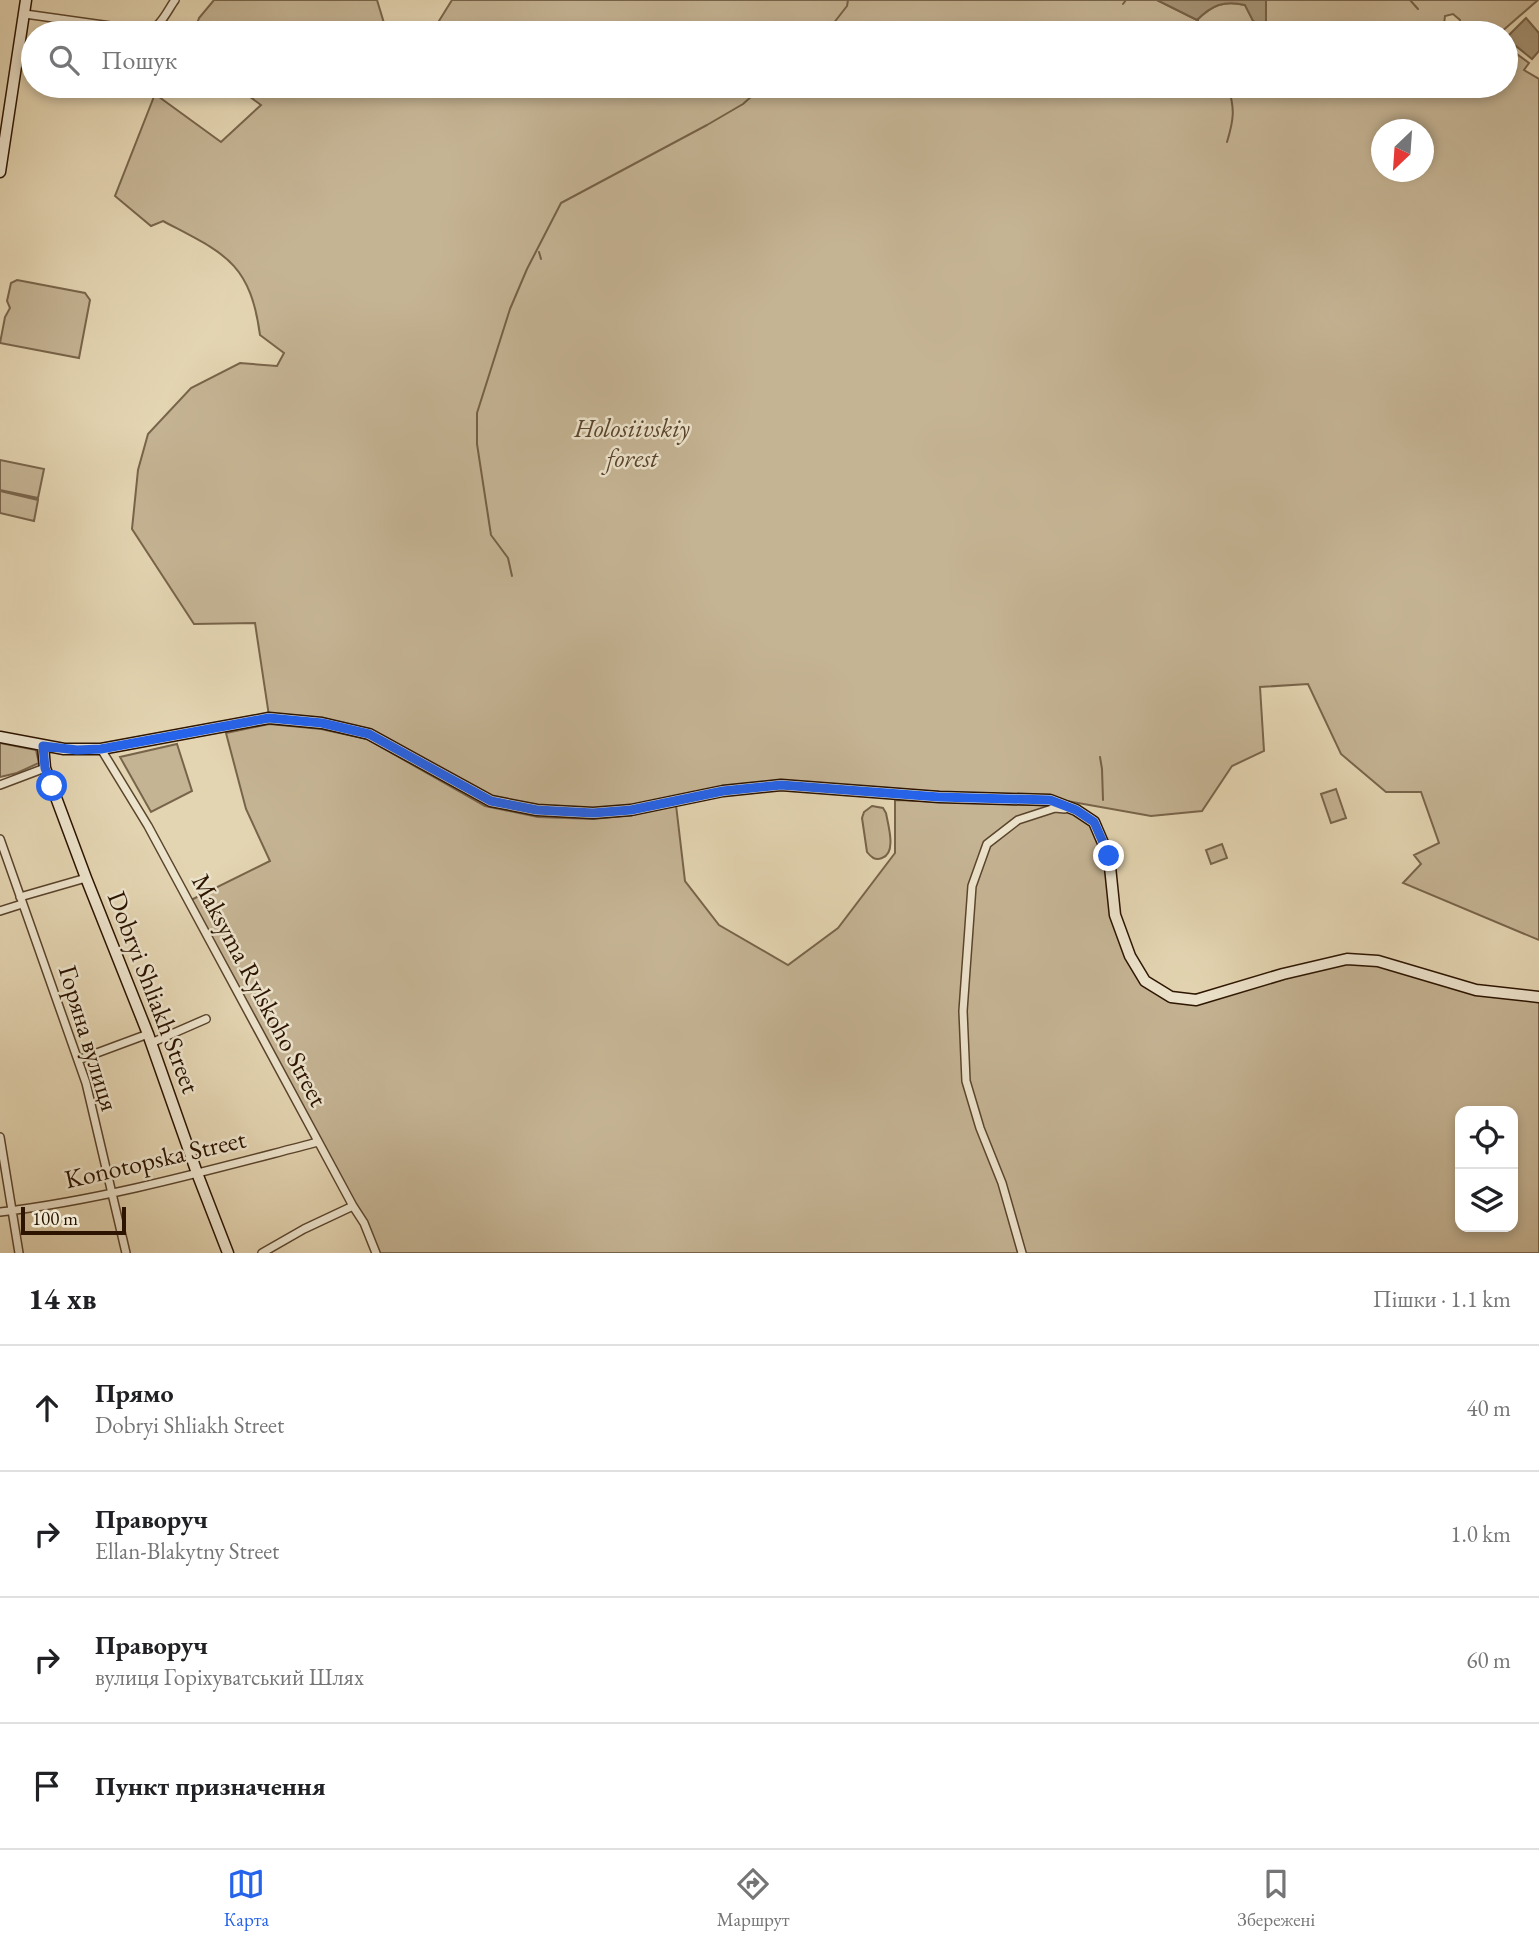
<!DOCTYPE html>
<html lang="uk">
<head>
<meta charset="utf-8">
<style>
  :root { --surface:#fff; --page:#f2f2f2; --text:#202124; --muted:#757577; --line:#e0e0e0; --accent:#2563eb }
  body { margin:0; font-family:"EB Garamond",serif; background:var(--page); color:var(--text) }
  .controls { position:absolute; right:21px; bottom:21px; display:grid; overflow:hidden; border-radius:14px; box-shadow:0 4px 10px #0003 }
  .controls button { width:63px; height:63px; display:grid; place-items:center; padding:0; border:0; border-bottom:2px solid var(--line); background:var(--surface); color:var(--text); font:35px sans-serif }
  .compass { position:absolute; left:1371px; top:119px; width:63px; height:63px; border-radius:50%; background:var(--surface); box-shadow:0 4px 10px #0003; rotate:205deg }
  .scale { position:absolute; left:21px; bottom:18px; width:105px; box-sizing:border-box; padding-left:7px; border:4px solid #2c1400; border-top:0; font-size:19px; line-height:24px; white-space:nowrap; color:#2c1400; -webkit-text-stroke:5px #ede4cd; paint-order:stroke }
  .stop { position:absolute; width:21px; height:21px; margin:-16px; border:5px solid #2563eb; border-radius:50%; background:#fff }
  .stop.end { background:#2563eb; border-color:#fff; box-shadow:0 2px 7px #0008 }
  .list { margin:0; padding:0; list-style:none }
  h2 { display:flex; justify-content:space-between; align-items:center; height:91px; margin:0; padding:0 28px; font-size:30px }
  h2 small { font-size:23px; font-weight:400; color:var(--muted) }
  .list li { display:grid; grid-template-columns:46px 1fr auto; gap:21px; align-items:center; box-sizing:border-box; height:126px; padding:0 28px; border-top:2px solid var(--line) }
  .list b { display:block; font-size:26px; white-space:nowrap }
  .list p { margin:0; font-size:23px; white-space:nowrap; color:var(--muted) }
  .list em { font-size:23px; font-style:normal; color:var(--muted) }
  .icon { flex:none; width:38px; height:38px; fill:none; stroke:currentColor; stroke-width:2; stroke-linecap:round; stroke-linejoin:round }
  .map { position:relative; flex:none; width:1539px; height:1253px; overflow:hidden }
  .search { position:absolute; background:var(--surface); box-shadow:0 4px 10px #0003; left:21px; right:21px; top:21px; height:77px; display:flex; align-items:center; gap:18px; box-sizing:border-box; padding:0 24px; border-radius:38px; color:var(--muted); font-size:26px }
  .sheet { height:595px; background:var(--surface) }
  nav { display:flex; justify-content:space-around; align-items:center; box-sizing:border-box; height:98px; border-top:2px solid var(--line); background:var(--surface); font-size:19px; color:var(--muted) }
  nav a { display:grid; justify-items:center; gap:4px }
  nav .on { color:var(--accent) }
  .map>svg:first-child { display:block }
</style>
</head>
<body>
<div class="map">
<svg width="1539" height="1253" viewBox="0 0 1539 1253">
  <rect width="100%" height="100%" fill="#e4d5b2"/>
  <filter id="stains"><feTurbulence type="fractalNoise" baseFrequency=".00286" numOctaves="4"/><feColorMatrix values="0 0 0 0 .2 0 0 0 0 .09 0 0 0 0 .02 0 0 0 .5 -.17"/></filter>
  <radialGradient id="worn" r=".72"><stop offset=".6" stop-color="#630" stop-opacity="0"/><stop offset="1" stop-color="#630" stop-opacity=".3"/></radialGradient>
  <!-- green -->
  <path fill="#c5b494" stroke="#78644a" stroke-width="2" fill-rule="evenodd" d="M214,0h163l7,23 50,6 18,-29h705l40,20c15,-15 27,-20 48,-15l8,15 13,2v-22h272l-38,33h-42l2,-13 -7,-6 -8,2 -2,17h-1249l5,-15z
    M1506,46l23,17 -5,7 15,9v861l-136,-57 18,-19 -7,-9 25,-12 -18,-51h-35l-45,-38 -33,-70 -48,3 4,64 -32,15 -30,45 -51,5 -101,-18 -269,-15 -150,25 -38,3 -56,-3 -45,-9 -122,-67 -101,-16 -14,-93 -61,1 -62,-95 6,-59 10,-36 43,-46 49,-25 37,3 7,-13 -24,-18c-10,-74 -37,-82 -97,-114l-12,5 -36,-30 40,-102 66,48 40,-37 -26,-19h1271zM1382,130h42v42h-42z
    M17,280l68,13 5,7 -11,58 -79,-15 5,-26 5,-9 -3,-7 4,-18z
    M0,460l44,9 -6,29 -38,-8z
    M0,491l38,9 -4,21 -34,-8z
    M269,724l52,5 46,10 118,67 53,11 55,2 40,-4 43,-10 9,76 34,44 69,40 50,-37 57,-75v-53l166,6 31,17 14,34 21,100 43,43 178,-38 29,2 162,35v254h-1159l-15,-33 -11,-15 -163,-305 79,-39 -24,-52 -20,-76zM1460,1111h53v116h-53z
    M0,743l36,7 3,13 -22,10 -17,4z
    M177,744l15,47 -41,21 -31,-55z
    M1336,789l10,29 -15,5 -10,-29z
    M872,806l11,2 3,5c2,12 11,40 -4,45 -7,3 -11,-1 -15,-6l-5,-34 2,-6z
    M1222,844l5,14 -16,6 -5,-14z"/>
  <!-- water -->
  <path fill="#a59375" stroke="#756046" stroke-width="2" d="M1157,0h109v22l-7,2 -6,-3 -8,-16c-21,-5 -33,0 -48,15z
    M1526,18l13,15v18l-7,8 -26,-21z"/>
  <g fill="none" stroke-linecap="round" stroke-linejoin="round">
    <!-- stream -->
    <path stroke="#756046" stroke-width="2" d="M1410,0l8,9
      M1123,4l3,-4
      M1198,19v7l6,7
      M826,33l21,-27 1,-6
      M1227,142c7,-23 8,-33 1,-56
      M539,252l2,7
      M512,576l-4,-18 -17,-23 -14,-91v-31l33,-104 17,-40 34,-66 146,-78 36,-21 20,-18
      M1100,757l2,12 1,31"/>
    <defs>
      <path id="street" d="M25,14l121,17c14,-2 21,-20 29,-31
        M101,749l47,77 205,380 11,17 12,30
        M0,785l45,-17
        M0,839l86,244 40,170
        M20,897l66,-19
        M0,911l22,-7
        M151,1043l55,-24
        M78,1060l70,-26
        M0,1137l19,116
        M0,1212c108,-13 213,-43 318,-70
        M262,1253l42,-24 49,-23
        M1022,1253l-20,-70 -22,-55 -14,-47 -3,-70 9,-125 15,-42 31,-24 37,-12 10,1"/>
      <path id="secondary" d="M0,172l26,-172
        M0,737l64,12h37l168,-31 53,5 47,11 122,67 46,9 56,3 38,-3 92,-19 58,-6 158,12 111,3 26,10 18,12 15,35 6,58 15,41 15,25 26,16 25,3 87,-26 64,-15 31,2 98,29 63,7
        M43,745l2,23 41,110 62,156 49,139 31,80"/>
    </defs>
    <!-- street casing -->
    <use href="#street" stroke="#5a442c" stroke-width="10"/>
    <!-- secondary casing -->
    <use href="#secondary" stroke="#2c1400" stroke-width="13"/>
    <!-- street -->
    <use href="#street" stroke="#ede4cd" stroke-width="7"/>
    <!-- secondary -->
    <use href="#secondary" stroke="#ede4cd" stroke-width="10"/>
  </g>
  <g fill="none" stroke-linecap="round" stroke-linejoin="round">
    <!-- route -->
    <path stroke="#2563eb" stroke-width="9" d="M52,786l-7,-18 -2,-22 34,4 24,-1 168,-31 53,5 47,11 122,67 46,9 56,3 38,-3 92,-19 58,-6 158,12 111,3 26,10 18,12 15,34"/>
  </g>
  <g text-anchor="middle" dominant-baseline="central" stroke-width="5" stroke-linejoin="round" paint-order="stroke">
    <!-- park labels -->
    <g font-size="26" font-style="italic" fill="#5a442c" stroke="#ede4cd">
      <text x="632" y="428">Holosiivskiy<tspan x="632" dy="30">forest</tspan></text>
    </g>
    <!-- street labels -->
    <g font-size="26" fill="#2c1400" stroke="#ede4cd">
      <text transform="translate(260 990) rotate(62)">Maksyma Rylskoho Street</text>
      <text transform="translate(154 992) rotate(69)">Dobryi Shliakh Street</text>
      <text transform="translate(89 1038) rotate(73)">Горяна вулиця</text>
      <text transform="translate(155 1159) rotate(-13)">Konotopska Street</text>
    </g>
  </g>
  <rect width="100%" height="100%" filter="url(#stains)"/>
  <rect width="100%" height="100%" fill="url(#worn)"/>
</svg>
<div class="controls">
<button><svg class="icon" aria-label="locate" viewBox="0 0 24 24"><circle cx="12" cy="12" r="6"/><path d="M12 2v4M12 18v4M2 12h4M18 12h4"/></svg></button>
<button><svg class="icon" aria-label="layers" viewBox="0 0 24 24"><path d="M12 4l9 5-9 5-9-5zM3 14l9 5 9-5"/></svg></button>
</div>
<svg class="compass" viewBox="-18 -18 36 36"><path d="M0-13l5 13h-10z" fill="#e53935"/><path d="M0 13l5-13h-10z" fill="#757577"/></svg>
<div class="scale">100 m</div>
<div class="stop" style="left:52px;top:786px"></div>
<div class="stop end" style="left:1109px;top:856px"></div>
<div class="search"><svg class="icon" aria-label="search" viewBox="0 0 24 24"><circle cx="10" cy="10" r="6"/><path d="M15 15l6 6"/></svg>Пошук</div>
</div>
<section class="sheet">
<h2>14 хв<small>Пішки · 1.1 km</small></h2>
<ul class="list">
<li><svg class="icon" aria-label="ahead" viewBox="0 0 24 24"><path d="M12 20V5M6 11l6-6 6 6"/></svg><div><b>Прямо</b><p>Dobryi Shliakh Street</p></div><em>40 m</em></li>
<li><svg class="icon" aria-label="right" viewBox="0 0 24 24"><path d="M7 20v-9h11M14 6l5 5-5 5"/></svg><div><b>Праворуч</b><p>Ellan-Blakytny Street</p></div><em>1.0 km</em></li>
<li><svg class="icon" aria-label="right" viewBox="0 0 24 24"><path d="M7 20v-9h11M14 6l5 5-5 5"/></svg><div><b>Праворуч</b><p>вулиця Горіхуватський Шлях</p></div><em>60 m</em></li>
<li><svg class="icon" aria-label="arrive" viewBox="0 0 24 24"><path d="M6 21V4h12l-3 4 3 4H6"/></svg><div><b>Пункт призначення</b></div></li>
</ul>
</section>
<nav>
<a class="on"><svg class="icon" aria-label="map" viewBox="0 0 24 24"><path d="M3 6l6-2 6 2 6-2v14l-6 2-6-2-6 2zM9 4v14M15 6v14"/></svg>Карта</a>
<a><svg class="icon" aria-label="directions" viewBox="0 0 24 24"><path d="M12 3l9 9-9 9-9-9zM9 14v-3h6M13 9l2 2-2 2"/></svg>Маршрут</a>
<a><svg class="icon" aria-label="saved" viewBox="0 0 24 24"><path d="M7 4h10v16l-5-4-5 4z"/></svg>Збережені</a>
</nav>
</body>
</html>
